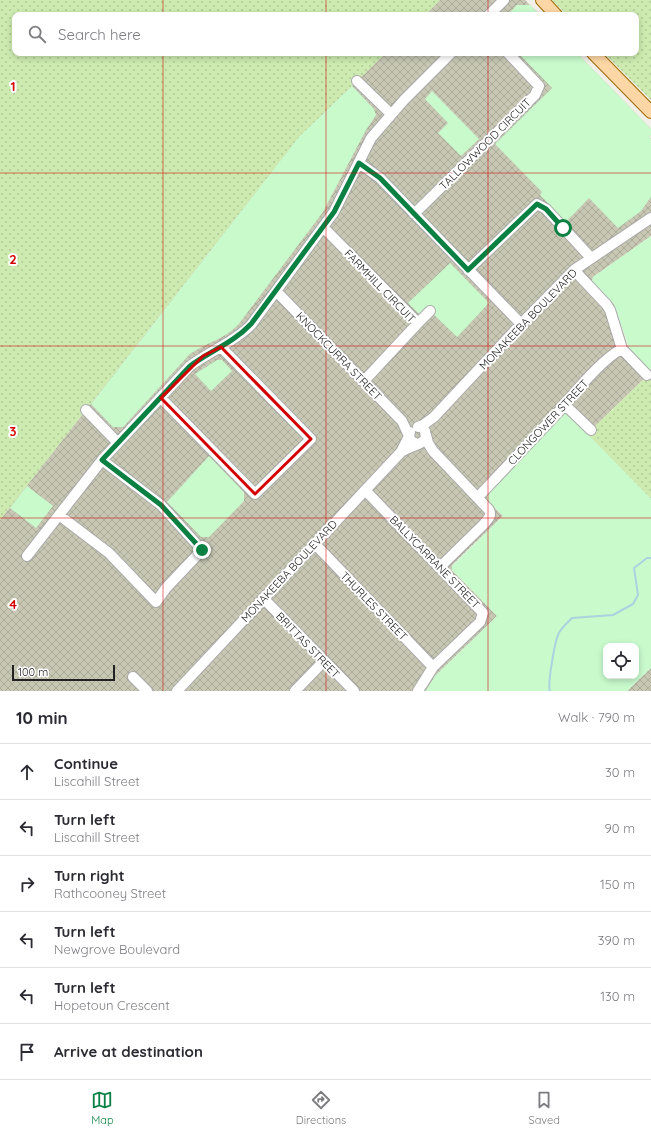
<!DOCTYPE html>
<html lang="en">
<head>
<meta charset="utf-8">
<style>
  :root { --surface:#fff; --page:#f2f2f3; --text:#2b2b33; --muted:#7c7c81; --line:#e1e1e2; --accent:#0b8043 }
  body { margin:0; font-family:Quicksand,sans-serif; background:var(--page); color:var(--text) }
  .controls { position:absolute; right:12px; bottom:12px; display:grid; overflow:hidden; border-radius:8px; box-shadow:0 2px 6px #0003 }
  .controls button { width:36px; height:36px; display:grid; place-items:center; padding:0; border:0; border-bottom:1px solid var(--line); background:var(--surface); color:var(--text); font:20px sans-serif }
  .scale { position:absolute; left:12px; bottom:10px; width:103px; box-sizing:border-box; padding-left:4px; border:2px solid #222; border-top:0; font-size:11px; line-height:14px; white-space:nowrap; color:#222; -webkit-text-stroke:3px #fff; paint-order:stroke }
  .stop { position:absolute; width:12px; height:12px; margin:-9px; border:3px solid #0b8043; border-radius:50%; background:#fff }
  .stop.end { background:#0b8043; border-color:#fff; box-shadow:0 1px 4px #0008 }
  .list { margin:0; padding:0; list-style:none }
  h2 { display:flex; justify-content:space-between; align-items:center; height:52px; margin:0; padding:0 16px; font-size:17px }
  h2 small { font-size:13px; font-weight:400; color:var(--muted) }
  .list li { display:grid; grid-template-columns:26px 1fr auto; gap:12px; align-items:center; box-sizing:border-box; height:56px; padding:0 16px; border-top:1px solid var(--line) }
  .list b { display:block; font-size:15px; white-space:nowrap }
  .list p { margin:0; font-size:13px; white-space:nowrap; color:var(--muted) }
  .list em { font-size:13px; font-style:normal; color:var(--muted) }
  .icon { flex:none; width:22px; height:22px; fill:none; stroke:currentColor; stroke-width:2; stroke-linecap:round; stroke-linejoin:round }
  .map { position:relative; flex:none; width:651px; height:691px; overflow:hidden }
  .search { position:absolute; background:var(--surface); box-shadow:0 2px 6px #0003; left:12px; right:12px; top:12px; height:44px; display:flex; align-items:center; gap:10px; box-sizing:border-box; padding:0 14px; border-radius:8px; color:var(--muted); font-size:15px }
  .sheet { height:388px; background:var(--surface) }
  nav { display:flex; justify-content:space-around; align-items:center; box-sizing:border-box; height:56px; border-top:1px solid var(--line); background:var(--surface); font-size:11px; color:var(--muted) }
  nav a { display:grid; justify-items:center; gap:2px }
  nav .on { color:var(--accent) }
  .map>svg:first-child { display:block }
</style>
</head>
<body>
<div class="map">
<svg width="651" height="691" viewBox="0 0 651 691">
  <defs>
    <pattern id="construction-cross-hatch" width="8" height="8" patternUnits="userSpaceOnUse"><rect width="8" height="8" fill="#c7c7b4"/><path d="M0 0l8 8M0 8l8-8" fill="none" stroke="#abab9a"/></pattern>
    <pattern id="grass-dots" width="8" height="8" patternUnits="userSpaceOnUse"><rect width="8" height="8" fill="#cdebb0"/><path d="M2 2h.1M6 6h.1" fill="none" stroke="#b0c997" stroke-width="1.8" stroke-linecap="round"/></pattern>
  </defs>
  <rect width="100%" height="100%" fill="#f2efe9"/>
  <!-- construction -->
  <path fill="url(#construction-cross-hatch)" d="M440,0h85l15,15h-115z
    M386,53h191l74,76v6l-2,2 2,2v97l-58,41 -1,4 22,23 13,41 24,27 -64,62 -19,-20 -81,86 16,16 -51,49v5l45,46 -62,60 -9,15h-426v-171l299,-383z
    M651,668v23h-24z"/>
  <!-- grass -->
  <path fill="url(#grass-dots)" d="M0,0h440l-15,15h-410v38h371l-87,84 -299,383z
    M552,0h99v100l-47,-47h32v-38h-69z
    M651,372v127l-64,-65z"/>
  <!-- park -->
  <path fill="#c8facc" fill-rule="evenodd" d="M517,5h13l10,10h-33z
    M518,53h59l74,76v6l-2,2 2,2v58l-10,14 -23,17 -29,-30 -23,24 -26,-27 2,-3 -47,-48 57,-56z
    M352,86l22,23 2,6 -10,15 -43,82 -85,113c-15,15 -31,17 -48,29l-67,73h-10l-22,-23 208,-267z
    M432,91l47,48 -18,17 -23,-23 10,-10 -23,-24z
    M651,236v135l-22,-23 -15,-44 -22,-23 1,-4z
    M450,263l39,40 -32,34 -30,-29 -5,5h-4l-10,-10z
    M217,360h5l10,11 -21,20 -16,-17z
    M564,414h4l83,85v169l-24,23h-201l9,-15 62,-60 -45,-46v-4l51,-50 -16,-16v-5zM606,646h30v30h-30z
    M209,456l35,36v9l-35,36h-8l-34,-35z
    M27,486l26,20 -17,22 -26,-20z"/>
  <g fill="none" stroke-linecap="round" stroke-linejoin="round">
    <!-- stream -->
    <path stroke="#aad3df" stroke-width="2" d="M550,691c-3,-6 5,-49 8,-56 2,-6 9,-12 14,-17l41,-3 20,-11 5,-9 -4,-27 13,-10h4"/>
    <defs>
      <path id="minor" d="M489,15l15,-15
        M357,81l34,33
        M359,163l21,15 141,146
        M414,214l121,-119 4,-9 -31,-33
        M323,227l95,96 -54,58
        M468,270l69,-66 9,5 45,49
        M574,270l32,34 4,6 12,39 25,26
        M276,291l126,130 7,15
        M418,323l12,-12
        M161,398l94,96 56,-55 -90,-92
        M565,405l26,25
        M86,410l32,33
        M418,427l5,-2 11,-8 87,-93 53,-54 77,-52
        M410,432l-1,4 2,5 6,3
        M426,435l2,8 5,8 56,59c3,6 -1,9 -5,14l-44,43
        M403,451c7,-5 19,-6 23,-13l-1,-7
        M365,490l118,123 -3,9 -47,45 -15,24
        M478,497l87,-92c11,-15 41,-49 57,-56
        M59,515l50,38 47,49 10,-14 36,-38 -41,-45 -59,-45
        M315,544l118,123
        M27,556l75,-96 88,-94c20,-15 43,-23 61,-41l83,-113 37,-74 33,-38 47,-47
        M263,598l91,93
        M133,677l14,14
        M177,691l224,-239 8,-16
        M295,691l29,-30"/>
      <path id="major" d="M542,0l14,15
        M593,53l58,59"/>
    </defs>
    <!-- minor casing -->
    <use href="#minor" stroke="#a9a9a9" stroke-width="12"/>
    <!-- major casing -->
    <use href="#major" stroke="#a06b00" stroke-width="14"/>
    <!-- minor -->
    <use href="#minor" stroke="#fff" stroke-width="10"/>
    <!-- major -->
    <use href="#major" stroke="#fcd6a4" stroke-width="12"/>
  </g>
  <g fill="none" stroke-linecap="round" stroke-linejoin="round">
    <!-- route -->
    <path stroke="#0b8043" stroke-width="5" d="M202,550l-41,-45 -59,-45 88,-94c20,-15 43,-23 61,-42l83,-112 25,-49 21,15 88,92 69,-66 9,5 17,19"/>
  </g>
  <!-- marked area -->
  <path fill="none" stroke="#d40000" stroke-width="3" stroke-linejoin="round" d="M221,347l90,92 -56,55 -94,-96 42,-42z"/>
  <!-- grid -->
  <path fill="none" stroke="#d40000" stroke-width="1" stroke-opacity="0.55" d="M163,0v15M326,0v15M488,0v15M163,53v638M326,53v638M488,53v638M0,173h651M0,346h651M0,518h651"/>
  <g text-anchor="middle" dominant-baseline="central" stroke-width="4" stroke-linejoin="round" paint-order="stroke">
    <!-- street labels -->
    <g font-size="11" fill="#222" stroke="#fff">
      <text transform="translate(485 144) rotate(-45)">TALLOWWOOD CIRCUIT</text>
      <text transform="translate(380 286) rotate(46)">FARMHILL CIRCUIT</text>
      <text transform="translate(528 319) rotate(-46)">MONAKEEBA BOULEVARD</text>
      <text transform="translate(339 356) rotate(46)">KNOCKCURRA STREET</text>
      <text transform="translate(548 422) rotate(-47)">CLONGOWER STREET</text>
      <text transform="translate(435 562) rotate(46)">BALLYCARRANE STREET</text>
      <text transform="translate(289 571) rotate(-47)">MONAKEEBA BOULEVARD</text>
      <text transform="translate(374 606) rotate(46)">THURLES STREET</text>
      <text transform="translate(308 645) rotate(46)">BRITTAS STREET</text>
    </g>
  </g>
  <g font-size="13" text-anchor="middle" font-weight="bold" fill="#d40000" stroke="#fff" stroke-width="4" stroke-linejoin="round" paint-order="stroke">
    <text x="13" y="91">1</text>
    <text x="13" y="264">2</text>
    <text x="13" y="436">3</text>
    <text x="13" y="609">4</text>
  </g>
</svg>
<div class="controls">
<button><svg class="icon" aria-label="locate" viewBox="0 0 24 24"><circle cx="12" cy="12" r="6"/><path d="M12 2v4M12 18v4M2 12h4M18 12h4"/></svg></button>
</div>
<div class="scale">100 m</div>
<div class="stop" style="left:563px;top:228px"></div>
<div class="stop end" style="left:202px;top:550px"></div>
<div class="search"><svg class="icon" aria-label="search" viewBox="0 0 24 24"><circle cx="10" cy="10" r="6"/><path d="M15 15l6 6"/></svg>Search here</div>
</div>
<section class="sheet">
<h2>10 min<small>Walk · 790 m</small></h2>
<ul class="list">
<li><svg class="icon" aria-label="ahead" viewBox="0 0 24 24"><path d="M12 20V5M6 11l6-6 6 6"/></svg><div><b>Continue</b><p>Liscahill Street</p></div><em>30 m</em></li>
<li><svg class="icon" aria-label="left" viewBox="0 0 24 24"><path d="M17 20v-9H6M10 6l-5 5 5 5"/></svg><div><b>Turn left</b><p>Liscahill Street</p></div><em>90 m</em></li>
<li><svg class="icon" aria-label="right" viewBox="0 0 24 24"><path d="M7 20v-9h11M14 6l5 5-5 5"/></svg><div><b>Turn right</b><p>Rathcooney Street</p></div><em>150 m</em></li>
<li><svg class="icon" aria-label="left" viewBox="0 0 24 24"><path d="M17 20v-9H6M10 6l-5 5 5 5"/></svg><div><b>Turn left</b><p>Newgrove Boulevard</p></div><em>390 m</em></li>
<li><svg class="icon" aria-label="left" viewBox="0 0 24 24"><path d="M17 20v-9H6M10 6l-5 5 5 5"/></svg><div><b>Turn left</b><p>Hopetoun Crescent</p></div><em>130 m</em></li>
<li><svg class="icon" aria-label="arrive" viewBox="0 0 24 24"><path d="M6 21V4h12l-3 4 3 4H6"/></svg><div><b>Arrive at destination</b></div></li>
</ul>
</section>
<nav>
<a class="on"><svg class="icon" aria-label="map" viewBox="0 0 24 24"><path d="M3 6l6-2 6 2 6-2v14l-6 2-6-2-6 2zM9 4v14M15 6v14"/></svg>Map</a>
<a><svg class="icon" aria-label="directions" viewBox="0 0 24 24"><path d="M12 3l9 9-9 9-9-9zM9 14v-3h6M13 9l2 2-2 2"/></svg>Directions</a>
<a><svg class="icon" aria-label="saved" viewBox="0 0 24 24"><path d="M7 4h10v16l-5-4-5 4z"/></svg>Saved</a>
</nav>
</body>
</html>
